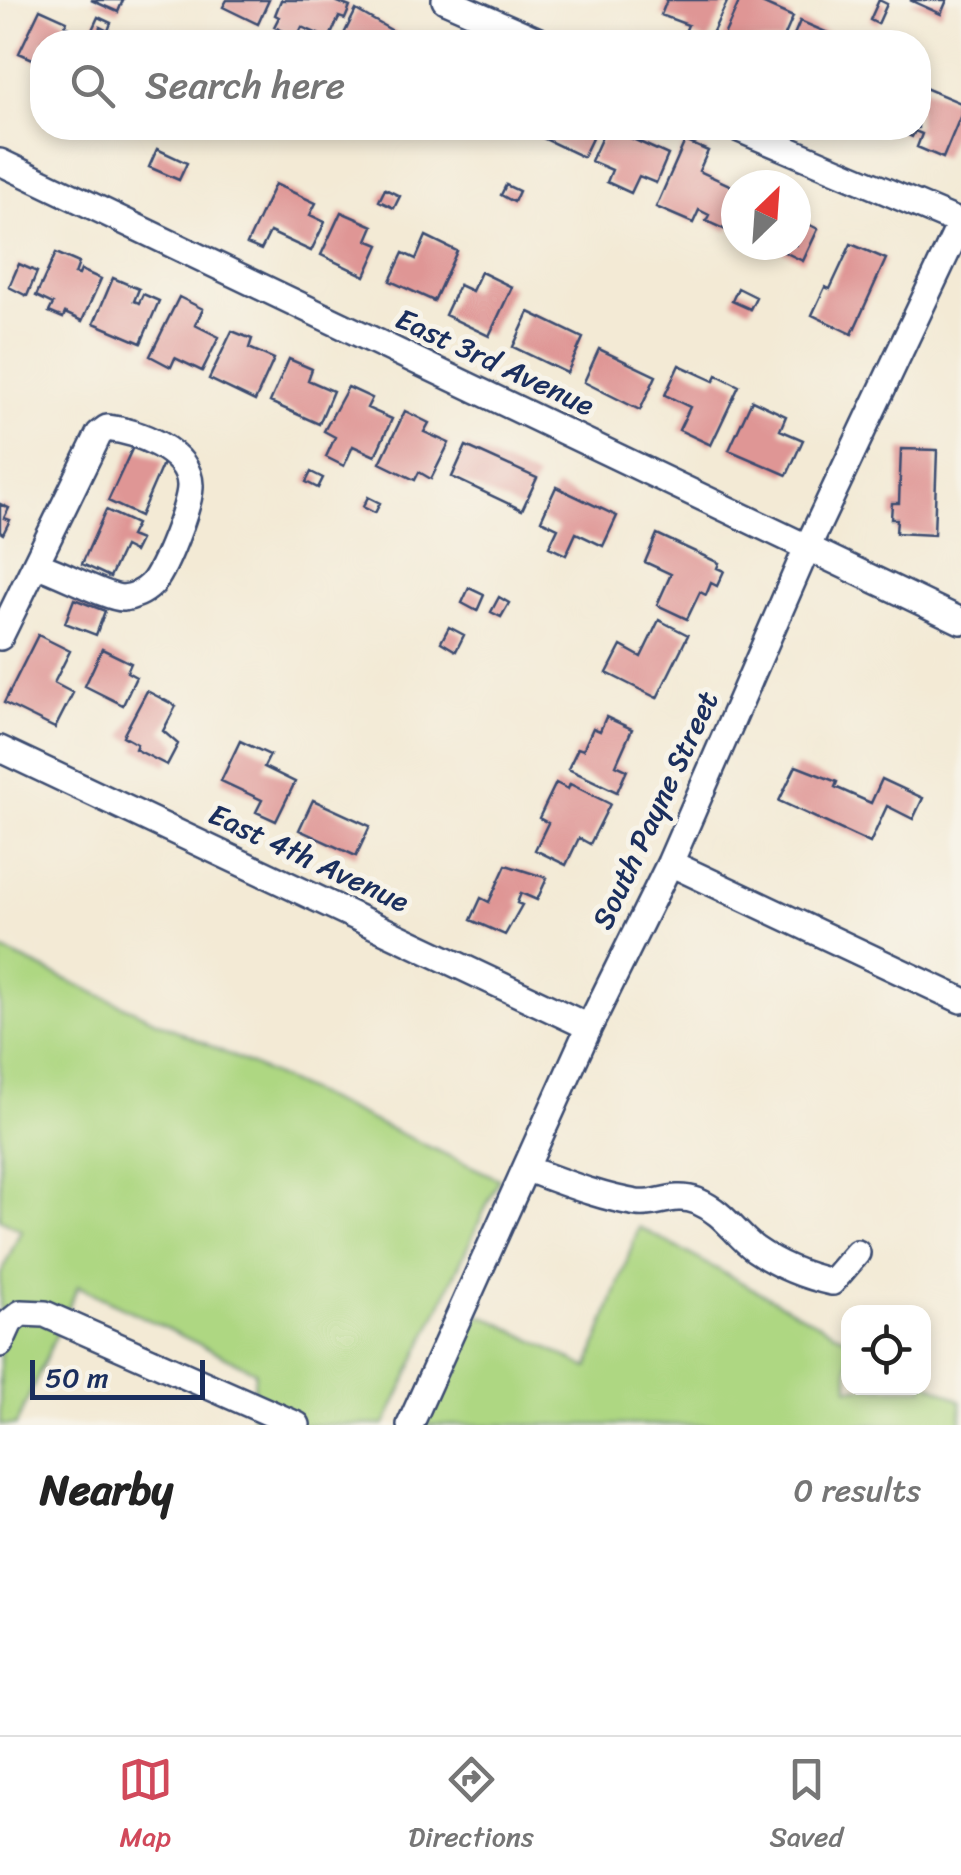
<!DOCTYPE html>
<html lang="en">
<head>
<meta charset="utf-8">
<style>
  :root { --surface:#fff; --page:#f2f2f2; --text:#222; --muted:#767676; --line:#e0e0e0; --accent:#d1495b }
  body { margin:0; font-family:Sriracha,sans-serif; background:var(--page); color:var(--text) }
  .controls { position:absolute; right:30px; bottom:30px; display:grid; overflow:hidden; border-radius:20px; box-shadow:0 5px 15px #0003 }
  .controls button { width:90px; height:90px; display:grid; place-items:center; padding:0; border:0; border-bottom:2px solid var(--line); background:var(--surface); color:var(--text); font:50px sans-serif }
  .compass { position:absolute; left:721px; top:170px; width:90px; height:90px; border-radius:50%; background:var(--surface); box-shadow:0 5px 15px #0003; rotate:25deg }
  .scale { position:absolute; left:30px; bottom:25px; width:175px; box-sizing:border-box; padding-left:10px; border:5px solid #1b2f5e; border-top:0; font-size:28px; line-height:35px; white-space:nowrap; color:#1b2f5e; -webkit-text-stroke:8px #f7f3e8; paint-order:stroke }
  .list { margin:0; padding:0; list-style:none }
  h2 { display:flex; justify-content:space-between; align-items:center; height:130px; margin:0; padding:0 40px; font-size:42px }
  h2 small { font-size:32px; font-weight:400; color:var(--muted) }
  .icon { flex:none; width:55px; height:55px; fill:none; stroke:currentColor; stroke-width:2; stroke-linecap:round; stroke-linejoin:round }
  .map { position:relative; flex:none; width:961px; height:1425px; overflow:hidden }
  .search { position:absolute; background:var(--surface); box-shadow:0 5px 15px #0003; left:30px; right:30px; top:30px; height:110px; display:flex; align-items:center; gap:25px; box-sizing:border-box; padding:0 35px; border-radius:40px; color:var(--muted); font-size:38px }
  .sheet { height:310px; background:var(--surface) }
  nav { display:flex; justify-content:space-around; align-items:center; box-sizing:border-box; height:140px; border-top:2px solid var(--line); background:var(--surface); font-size:28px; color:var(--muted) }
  nav a { display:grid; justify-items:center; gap:5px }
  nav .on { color:var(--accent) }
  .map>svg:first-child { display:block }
</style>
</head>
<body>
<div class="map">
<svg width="961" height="1425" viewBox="0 0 961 1425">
  <rect width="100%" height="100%" fill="#f7f3e8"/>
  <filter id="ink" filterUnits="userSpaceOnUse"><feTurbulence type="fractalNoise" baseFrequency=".01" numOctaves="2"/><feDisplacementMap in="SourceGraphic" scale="20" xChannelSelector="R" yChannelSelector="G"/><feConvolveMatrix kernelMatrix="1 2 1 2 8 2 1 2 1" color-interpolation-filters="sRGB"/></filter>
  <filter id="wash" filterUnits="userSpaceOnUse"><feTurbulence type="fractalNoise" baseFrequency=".0048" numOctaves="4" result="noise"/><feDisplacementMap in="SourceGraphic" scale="40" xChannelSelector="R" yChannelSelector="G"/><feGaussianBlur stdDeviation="2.25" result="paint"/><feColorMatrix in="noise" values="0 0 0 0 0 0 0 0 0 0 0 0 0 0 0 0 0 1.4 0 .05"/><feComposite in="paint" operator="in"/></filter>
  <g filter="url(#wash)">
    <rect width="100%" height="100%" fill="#f3ead5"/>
    <!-- green -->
    <path fill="#aed782" stroke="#648370" stroke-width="2.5" d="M0,949l499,230 -114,246h-124l-9,-4 3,-50 -177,-85 -62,139h-16v-149l21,-46 -21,-11z
      M639,1227l209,113v48h76v-7l37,20v24h-538l50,-109 14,1 101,51z"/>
    <g id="blocks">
      <!-- building -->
      <path fill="#df9695" d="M91,0h32l-5,12z
        M227,0h42l-11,24 -35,-17z
        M281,0h52l17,7 -5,12 -6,-2 -10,22 -27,-12 -5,10 -23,-10 5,-10 -4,-2z
        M667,0h61l-20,42 -23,-10 3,-7 -27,-10z
        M740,0h15l38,17 -11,25h-61z
        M879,0l8,4 -9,20 -8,-4z
        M910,0h37l-6,14z
        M40,9l27,12 -2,4 28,17h-51v21l-23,-10z
        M356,10l49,28 -2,4h-63z
        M98,17l13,6 -3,8 -8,-4 -2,6 -6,-3z
        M800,21l49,21h-58z
        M918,85l43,18v12l-18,43 -26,-11 5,-13 -7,-3 -3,6 -14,-6 2,-3h18z
        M532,128h65l-14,29 -53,-25z
        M606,128h21l-3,7 44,20 -12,28 -17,-7 -8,17 -24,-11 5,-12 -21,-9z
        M685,141l23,10 -9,20 37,17v25l-8,18 -22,-10 3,-6 -10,-5 -6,13 -37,-16z
        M157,149l30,14 -8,17 -30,-13z
        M275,184l41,19 -6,12 15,7 -14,29 -41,-19 -9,18 -14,-6z
        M506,185l13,6 -5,11 -13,-7z
        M385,189l15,7 -6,12 -15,-7z
        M341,212l32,14 -6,14 12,5 -14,31 -44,-21z
        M796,218l22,11 -15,32 -33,-16h26z
        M426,236l31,15 -23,50 -44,-20 13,-28 13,6z
        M851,244l35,15 -34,75 -40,-19 13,-28 5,2z
        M56,253l23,10 -4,11 4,1 2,-5 20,9 -19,42 -17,-8 -2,5 -14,-6 4,-8 -17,-8z
        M19,264l18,8 -10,24 -18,-9z
        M481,272l31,15 -23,49 -44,-21 14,-30 13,6z
        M113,278l26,11 -5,12 5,2 4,-9 16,7 -18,42 -47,-20z
        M738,288l18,9 -6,12 -18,-8z
        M179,297l24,12 -8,16 24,12 -17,34 -27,-13 -4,9 -21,-11z
        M529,312l54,26 -16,35 -54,-26z
        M232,331l20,8 -3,9 25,11 -19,42 -46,-22z
        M599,349l57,27 -16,34 -56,-28z
        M289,359l23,10 -4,11 25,11 -14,33 -49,-22z
        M679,365l35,16 3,-6 22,11 -28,59 -32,-15 11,-23 -25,-12z
        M348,387l24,11 -5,10 25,11 -17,37 -22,-10 -9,20 -18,-9 9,-20 -11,-6z
        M752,400l34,16 -6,14 23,10 -16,35 -58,-25z
        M405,411l24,12 -5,9 25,11 -18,36 -12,-7 -4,8 -35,-17z
        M466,446l71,32 -15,32 -70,-33z
        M133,447l31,14 -24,55 -32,-15z
        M901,449l36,1 -3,85 -38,-2 1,-14h-6l1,-16h7z
        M311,472l12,6 -5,10 -12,-6z
        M556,487l61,29 -14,30 -27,-13 -10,22 -17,-8 9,-19 -17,-8z
        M368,497l12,6 -5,10 -12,-6z
        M0,504l9,4 -5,10 6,2 -7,14 -3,-2z
        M106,510l30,14 -6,12 10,4 -6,12 -10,-5 -14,30 -28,-13z
        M657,534l62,29 -2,5 7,3 -7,15 -6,-3 -5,12 -6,-3 -13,27 -30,-14 14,-31 -26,-12z
        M469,588l15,7 -7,16 -15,-8z
        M499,597l10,6 -8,14 -10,-5z
        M74,599l31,12 -9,24 -31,-12z
        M659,620l29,15 -31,63 -50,-25 14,-27 20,11z
        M449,627l15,8 -8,16 -15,-9z
        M38,635l32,16 -16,32 19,10 -18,35 -51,-25z
        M102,649l29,14 -4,9 9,5 -13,28 -38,-19z
        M147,691l29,15 -13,25 15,13 -11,21 -32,-16 2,-5 -14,-8z
        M606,717l26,12 -16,36 11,5 -10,22 -49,-23 10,-21 5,2 10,-22 7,3z
        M240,741l30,14 -6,12 31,15 -19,39 -20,-9 6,-12 -41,-19z
        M796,766l41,16 -2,5 36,16 11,-24 41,19 -10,21 -26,-13 -17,37 -91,-42z
        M556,783l12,6 2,-5 40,20 -20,40 -11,-6 -13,27 -31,-15 13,-27 -9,-5z
        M313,800l57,26 -14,30 -57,-26z
        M506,865l41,13 -10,22 -16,-7 -4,10 5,2 -17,30 -34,-15 10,-22 8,4z"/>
    </g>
  </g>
  <g filter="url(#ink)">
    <use href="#blocks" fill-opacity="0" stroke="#3b4b70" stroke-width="2.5"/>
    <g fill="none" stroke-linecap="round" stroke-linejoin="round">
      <defs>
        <path id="minor" d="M445,0l96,42
          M737,128l224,95
          M0,162l961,459
          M0,637l99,-203 8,-6c28,3 82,22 83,57 1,18 -26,88 -39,100 -7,7 -18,12 -28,13 -16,0 -65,-27 -86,-33
          M0,749l589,278
          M670,863l291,137
          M527,1169c36,13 72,28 110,34 18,3 37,-11 60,-2 28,12 36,31 58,48 24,17 50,27 77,33l25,-29
          M0,1344l10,-22 11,-9 24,1 252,111
          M410,1425l179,-398 81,-164 137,-315 154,-326"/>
      </defs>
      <!-- minor casing -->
      <use href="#minor" stroke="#3b4b70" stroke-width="30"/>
      <!-- minor -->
      <use href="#minor" stroke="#fff" stroke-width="25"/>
    </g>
  </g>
  <g text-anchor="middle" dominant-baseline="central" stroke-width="10" stroke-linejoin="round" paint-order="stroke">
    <!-- street labels -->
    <g font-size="30" fill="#1b2f5e" stroke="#f7f3e8">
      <text transform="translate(495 362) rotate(25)">East 3rd Avenue</text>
      <text transform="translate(655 810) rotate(-65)">South Payne Street</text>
      <text transform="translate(309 858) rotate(25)">East 4th Avenue</text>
    </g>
  </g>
</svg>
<div class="controls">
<button><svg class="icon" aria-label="locate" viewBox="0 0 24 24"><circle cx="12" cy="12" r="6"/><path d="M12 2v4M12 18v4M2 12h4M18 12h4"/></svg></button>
</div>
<svg class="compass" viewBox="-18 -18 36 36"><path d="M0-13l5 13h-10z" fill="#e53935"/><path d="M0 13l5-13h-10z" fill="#767676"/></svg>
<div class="scale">50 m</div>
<div class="search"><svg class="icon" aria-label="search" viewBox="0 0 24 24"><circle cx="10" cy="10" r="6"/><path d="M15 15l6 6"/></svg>Search here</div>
</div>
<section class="sheet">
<h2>Nearby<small>0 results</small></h2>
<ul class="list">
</ul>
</section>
<nav>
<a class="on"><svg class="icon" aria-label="map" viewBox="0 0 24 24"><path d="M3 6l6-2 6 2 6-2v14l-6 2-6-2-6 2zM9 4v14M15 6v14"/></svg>Map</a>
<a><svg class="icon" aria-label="directions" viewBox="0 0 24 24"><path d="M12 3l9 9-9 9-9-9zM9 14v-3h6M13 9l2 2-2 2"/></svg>Directions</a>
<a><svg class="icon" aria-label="saved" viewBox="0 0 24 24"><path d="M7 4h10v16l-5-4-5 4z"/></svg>Saved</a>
</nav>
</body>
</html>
